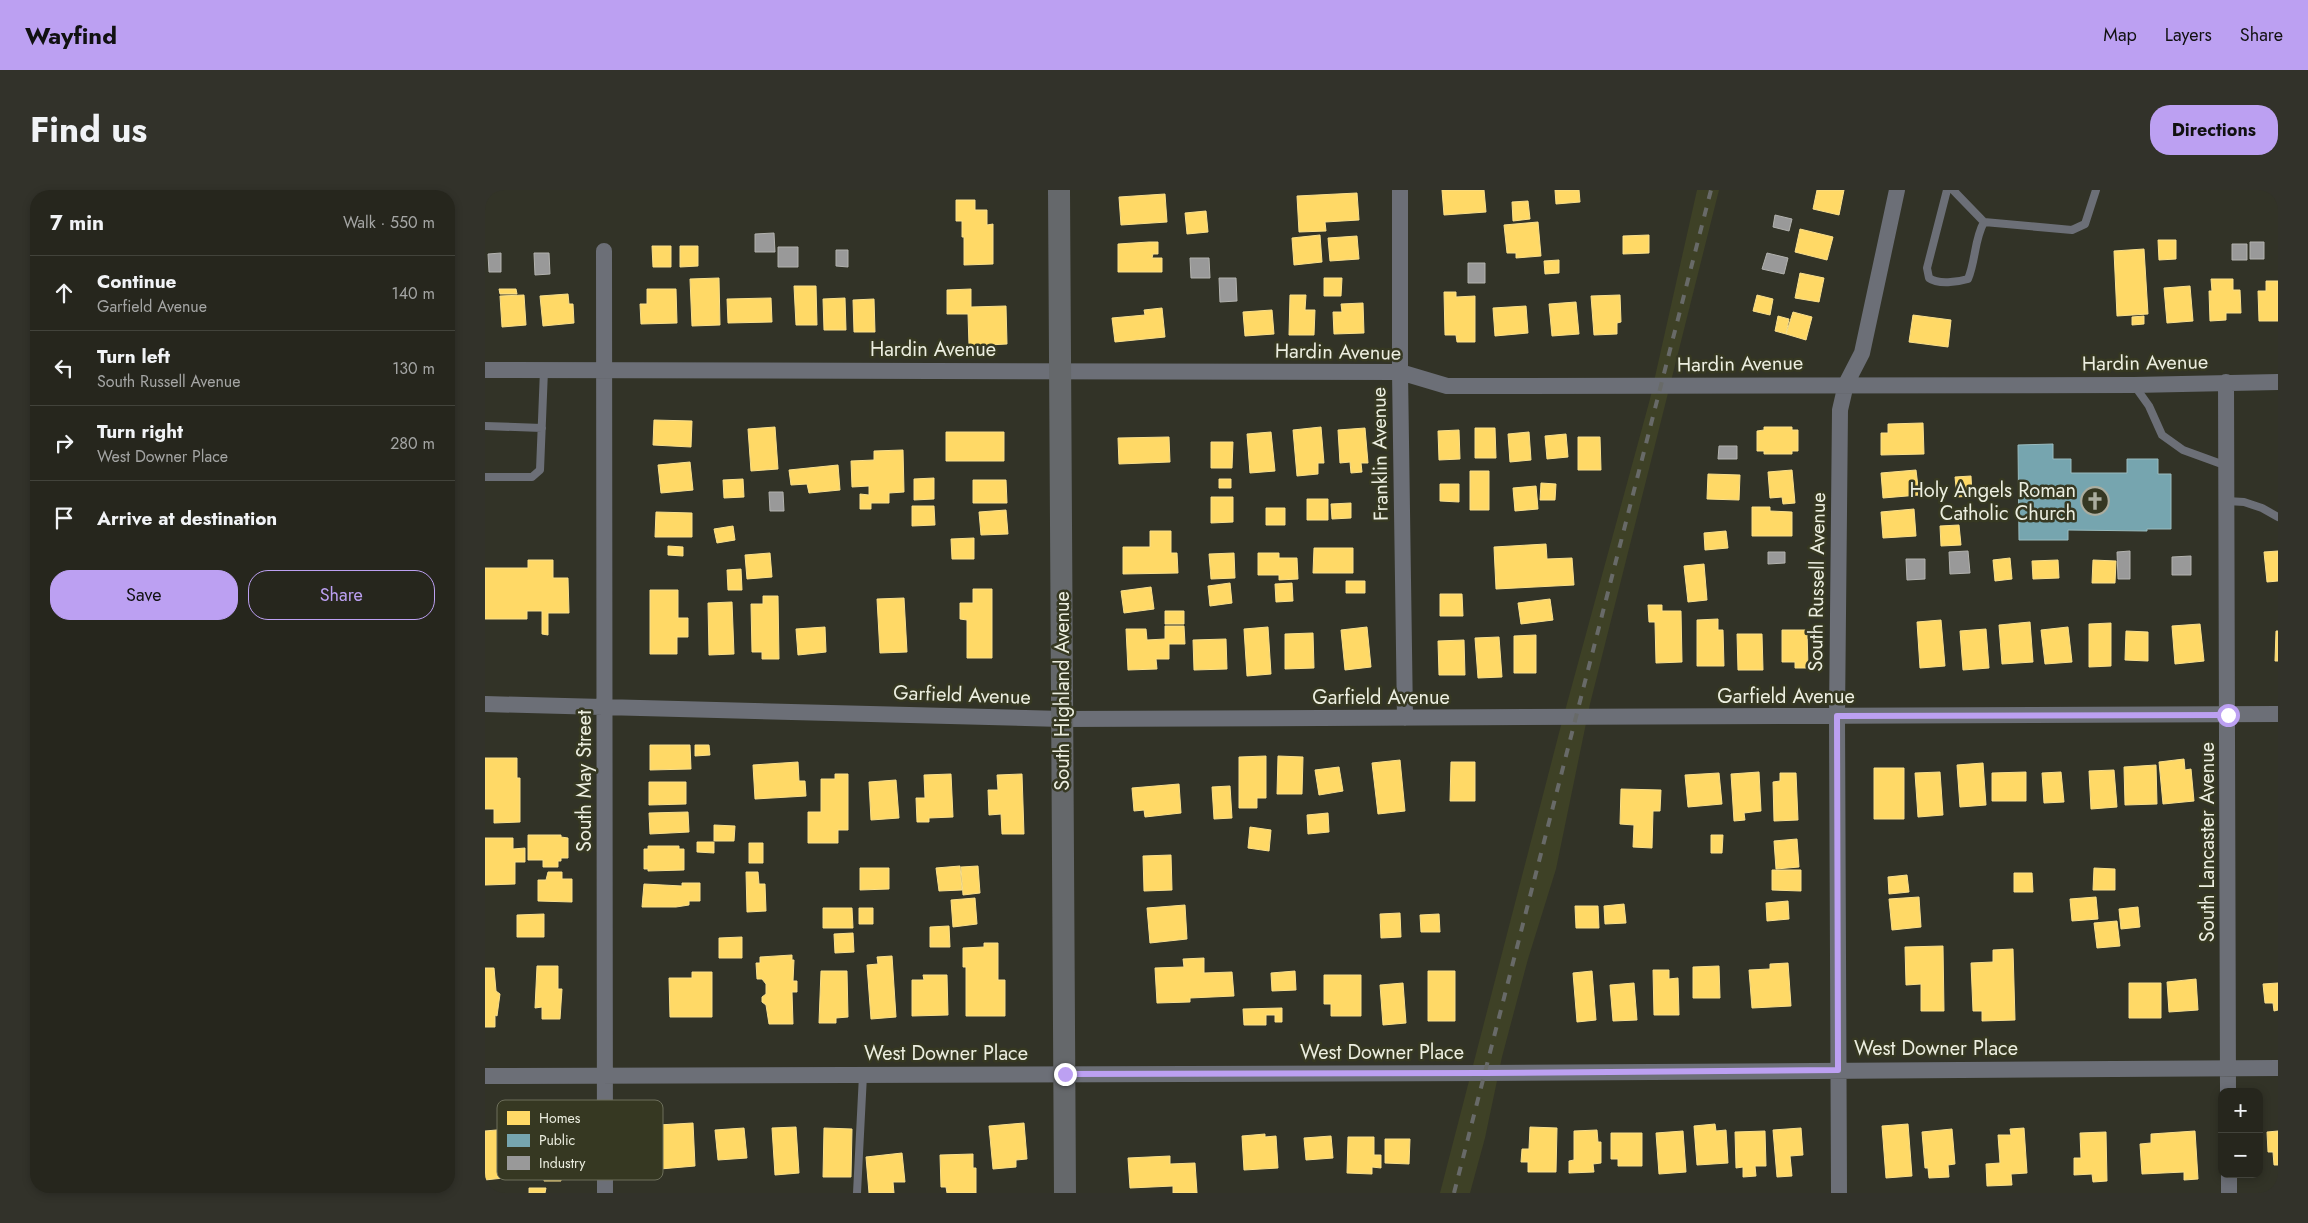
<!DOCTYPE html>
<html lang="en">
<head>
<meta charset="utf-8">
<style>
  :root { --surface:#26261d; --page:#32322a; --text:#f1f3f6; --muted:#a4a5a4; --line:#42433b; --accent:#bca0f2 }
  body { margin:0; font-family:Jost,sans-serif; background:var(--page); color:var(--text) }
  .controls { position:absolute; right:15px; bottom:15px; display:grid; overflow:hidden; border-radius:10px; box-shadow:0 2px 8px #0003 }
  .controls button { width:45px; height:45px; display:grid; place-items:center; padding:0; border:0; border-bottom:1px solid var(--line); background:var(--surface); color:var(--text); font:25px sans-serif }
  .stop { position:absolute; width:15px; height:15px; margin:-11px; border:4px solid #bca0f2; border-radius:50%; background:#fff }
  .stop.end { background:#bca0f2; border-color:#fff; box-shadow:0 1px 5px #0008 }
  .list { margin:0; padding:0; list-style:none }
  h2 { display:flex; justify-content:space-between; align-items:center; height:65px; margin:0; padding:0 20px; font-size:21px }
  h2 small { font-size:16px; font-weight:400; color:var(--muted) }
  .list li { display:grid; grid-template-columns:32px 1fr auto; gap:15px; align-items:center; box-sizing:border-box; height:75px; padding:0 20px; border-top:1px solid var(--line) }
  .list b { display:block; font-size:19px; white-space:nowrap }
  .list p { margin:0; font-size:16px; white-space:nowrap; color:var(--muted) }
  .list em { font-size:16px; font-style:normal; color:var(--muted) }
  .actions { display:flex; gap:10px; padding:15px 20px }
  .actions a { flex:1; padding:11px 0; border:1px solid var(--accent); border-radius:20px; text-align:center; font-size:18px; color:var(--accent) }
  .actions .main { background:var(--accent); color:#111 }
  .icon { flex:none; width:28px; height:28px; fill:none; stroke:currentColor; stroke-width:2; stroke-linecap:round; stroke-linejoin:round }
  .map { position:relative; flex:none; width:1793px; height:1003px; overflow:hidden; border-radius:20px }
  header { display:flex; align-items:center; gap:30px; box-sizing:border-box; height:70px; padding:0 25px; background:var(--accent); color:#111 }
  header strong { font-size:24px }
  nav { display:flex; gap:28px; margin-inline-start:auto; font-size:18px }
  .intro { display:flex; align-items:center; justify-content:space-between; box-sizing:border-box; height:120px; padding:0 30px }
  h1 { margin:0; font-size:35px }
  .button { padding:12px 22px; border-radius:20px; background:var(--accent); color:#111; font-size:18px; font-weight:700 }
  main { display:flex; gap:30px; padding:0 30px }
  aside { flex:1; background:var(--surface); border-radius:20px; box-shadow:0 2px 8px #0003 }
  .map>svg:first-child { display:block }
</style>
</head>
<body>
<header>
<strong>Wayfind</strong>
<nav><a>Map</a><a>Layers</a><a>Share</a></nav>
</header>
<div class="intro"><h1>Find us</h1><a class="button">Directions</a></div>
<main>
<aside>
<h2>7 min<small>Walk · 550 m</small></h2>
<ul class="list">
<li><svg class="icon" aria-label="ahead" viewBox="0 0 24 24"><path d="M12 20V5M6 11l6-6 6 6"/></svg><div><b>Continue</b><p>Garfield Avenue</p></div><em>140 m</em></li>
<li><svg class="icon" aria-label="left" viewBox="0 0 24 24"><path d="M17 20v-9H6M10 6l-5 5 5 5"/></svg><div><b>Turn left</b><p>South Russell Avenue</p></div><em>130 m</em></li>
<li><svg class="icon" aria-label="right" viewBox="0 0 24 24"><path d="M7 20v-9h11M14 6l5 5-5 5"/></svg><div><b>Turn right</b><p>West Downer Place</p></div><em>280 m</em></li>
<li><svg class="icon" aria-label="arrive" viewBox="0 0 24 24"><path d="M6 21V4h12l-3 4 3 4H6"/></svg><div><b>Arrive at destination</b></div></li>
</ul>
<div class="actions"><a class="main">Save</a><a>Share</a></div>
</aside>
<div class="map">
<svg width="1793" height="1003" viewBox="0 0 1793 1003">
  <rect width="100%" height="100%" fill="#323327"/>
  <!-- built -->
  <path fill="#3e4126" d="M1212,0h22l-129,514 -34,165 -28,90 -26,98 -17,81 -15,55h-30l119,-460 91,-334z"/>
  <!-- homes -->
  <path fill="#ffd966" stroke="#f9df8b" d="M957,0h42l2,22 -42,3z
    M1070,0h24l1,12 -24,2z
    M1332,0h27l-5,25 -26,-6z
    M872,3l2,27 -34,2 1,9 -27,1 -2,-36z
    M680,4l2,28 -46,3 -2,-28z
    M471,10h19v10h12v15l6,-1v40l-29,1v-28h-2v-16h-6z
    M1043,11l2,18 -17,2 -1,-19z
    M721,21l2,21 -21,2 -2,-21z
    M1053,32l3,34 -25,2v-5h-9l-3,-28z
    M1315,39l33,8 -6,23 -32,-8z
    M835,45l2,27 -28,3 -2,-27z
    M1164,45v18l-26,1v-18z
    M872,46l2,23 -29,2 -2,-23z
    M1673,50h18v19l-17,1z
    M664,52h9v12h-5l-1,4h10v14h-44v-28z
    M167,56h19v21h-18z
    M195,56h18v20l-18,1z
    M1659,59l4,65 -31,2 -3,-65z
    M1074,70v13l-14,1 -1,-13z
    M1315,83l24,5 -5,24 -24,-4z
    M234,88l1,47 -28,1 -2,-47z
    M839,88h18l-1,18h-17z
    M1726,89h22v11h7l1,23h-15v7l-16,1 -1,-30h3z
    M1781,91h12v40h-19l-1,-30h8z
    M309,96h22l1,39h-21z
    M1705,96l3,35 -26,2 -3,-35z
    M14,99h17l1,5h-17z
    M162,99h29l1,34 -36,1 -1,-20h7z
    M486,99v18l35,-1 1,38 -38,2 -1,-32h-21v-24z
    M959,102h12v5l19,-1v46h-18l-1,-7h-11z
    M83,104l1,10h4l1,19 -31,3 -3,-30z
    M39,105l2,30 -24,2 -2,-31z
    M805,105h16l-1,15h10l-1,25h-25z
    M1135,105l1,27 -4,1v11l-23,1 -3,-39z
    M1272,105l16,4 -3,16 -17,-4z
    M286,108l1,24 -44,1 -1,-24z
    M360,108l1,32h-22l-1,-31z
    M389,109l1,33h-21l-1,-32z
    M1091,112l3,32 -27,2 -3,-32z
    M878,113l1,30 -30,1 -1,-22h9l-1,-8z
    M1041,116l2,27 -33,3 -2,-28z
    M677,118l3,29 -50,5 -3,-24 33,-3 -1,-5z
    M787,120l2,24 -29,2 -2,-24z
    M1308,122l19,5 -6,23 -20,-6z
    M1428,125l38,5 -3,27 -39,-5z
    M1293,126l11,3 -3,15 -11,-3z
    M1659,126v8l-12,1v-8z
    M169,230l38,1 -1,26 -38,-2z
    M1438,233l1,31 -43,1v-22h7v-9z
    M290,237l3,42 -27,2 -3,-42z
    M836,237l3,36h-6v11l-21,2 -4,-46z
    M1279,237h28v3h6v21h-6v3h-28v-3h-7v-20l7,-1z
    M880,238l3,35h-7l1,9 -11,1 -1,-11 -10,1 -2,-33z
    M990,238h20l1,30h-21z
    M974,240l1,29 -21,1 -1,-29z
    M461,242h58v29h-58z
    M786,242l4,39 -25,2 -3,-39z
    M1044,242l2,28 -21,2 -2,-28z
    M1081,244l2,23 -21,2 -2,-23z
    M684,247l1,25 -51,2 -1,-26z
    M1093,247h22l1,33h-23z
    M726,252h22l-1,26h-21z
    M418,260l1,42 -15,1v10h-18v6h-11v-15l9,1v-9l-17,1 -1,-26 23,-1v-9z
    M205,272l3,28 -32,3 -3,-28z
    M353,275l2,25 -31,3 -2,-9 -16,1 -2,-15z
    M1307,280l3,33 -12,1 -1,-7 -12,1 -2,-26z
    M1431,280l3,25 -36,3 -2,-25z
    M985,281h19v39h-19z
    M1223,284l32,1 -1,25 -32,-1z
    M1486,286l1,20 -15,1 -2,-20z
    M449,288v21l-20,1v-21z
    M258,289l1,18 -20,1 -1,-18z
    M734,289h12v9h-12z
    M488,290h33l1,23h-34z
    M1056,293l15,1 -1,16h-15z
    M955,294h19v18l-19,-1z
    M1051,296l2,23 -23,2 -2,-23z
    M726,307h22v25l-22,1z
    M822,309h21v21h-21z
    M866,313v15l-19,1 -1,-15z
    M427,316h22l1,19 -23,1z
    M1267,317h18v4l22,1v24h-40z
    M781,318h19v17h-19z
    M1429,319l2,27 -33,2 -2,-26z
    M521,320l2,24 -27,1 -2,-23z
    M171,322l36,1v24h-37z
    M1474,335l2,20 -20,1 -1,-20z
    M248,336l2,14 -18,3 -3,-14z
    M665,341h21v22h6l1,20 -55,1v-27h27z
    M1241,341l2,17 -23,2 -1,-17z
    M489,348v21h-22l-1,-20z
    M1061,354l1,15 25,-1 2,27 -78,4 -2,-42z
    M183,356l15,1v9l-15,-1z
    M829,358h39v25h-40z
    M1793,361v30l-11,1 -3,-30z
    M285,363l2,24 -25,2 -2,-24z
    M749,363l1,25 -24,1 -2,-25z
    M773,363h21v5h18l1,21 -19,1v-5h-21z
    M1525,368l2,21 -17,2 -2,-21z
    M43,370h25v18h15l1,35h-21v22l-6,-1v-23h-15v8h-42v-51h43z
    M1573,370l1,18 -26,1 -1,-18z
    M1608,370l23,1 -1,22h-23z
    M1219,374l3,36 -19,2 -4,-36z
    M256,379l1,21h-14l-1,-20z
    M861,391h19v12h-19z
    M745,393l2,20 -22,3 -2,-20z
    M807,393l1,18 -17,1 -1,-18z
    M666,397l3,22 -30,4 -3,-22z
    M488,399h19v69h-25v-38l-7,-1v-16h13z
    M165,400h28v28h10v19h-11v17h-27z
    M955,404h22l1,22h-23z
    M278,406h15l1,63h-17v-7h-10l-1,-48h12z
    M419,408l3,54 -27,1 -3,-54z
    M1065,409l3,21 -32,4 -3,-21z
    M247,412l2,52 -25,1 -1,-52z
    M1163,415h14v6h19l1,51 -26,1 -1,-41h-6z
    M680,421h19v13h-19z
    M1233,429v11h5l1,36h-27v-46z
    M1456,430l4,46 -25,2 -3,-46z
    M1545,432l3,40 -31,2 -3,-39z
    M1626,433v43l-22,1v-43z
    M1715,434l4,37 -29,3 -3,-38z
    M680,436h19l1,18h-16v15h-13l1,10 -29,1 -2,-41h20l1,11 18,-1z
    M340,437l1,25 -28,3 -2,-26z
    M783,437l3,47 -24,2 -3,-47z
    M882,437l4,40 -26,3 -4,-40z
    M1583,437l4,35 -27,2 -4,-34z
    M1501,439l3,39 -26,2 -3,-39z
    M1297,440h25l1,38h-13v-6h-13z
    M1641,441l22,1v29l-23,-1z
    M1791,441h2v30h-3z
    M828,443l1,35 -29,1v-35z
    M1252,444h25l1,36h-25z
    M1051,445v38h-22v-37z
    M1014,447l3,40 -24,1 -3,-40z
    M741,449l1,30 -33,1 -1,-30z
    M979,450l1,35h-26l-1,-34z
    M165,555h40l1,24 -41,1z
    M210,555h14l1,10 -15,1z
    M781,566v42h-9v10h-18v-51z
    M793,566l25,1 -1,37h-25z
    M0,568h32v20h3v44l-26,1v-14h-9z
    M1699,569l1,11 6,-1 3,32 -31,3 -4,-42z
    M915,570l5,51 -27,3 -6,-51z
    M313,572l1,19h6l1,15 -51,3 -2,-34z
    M966,572h24v39h-25z
    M1498,573l3,42 -26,2 -3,-42z
    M1671,575l1,39 -32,1 -1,-38z
    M854,577l4,24 -24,4 -4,-25z
    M1389,578h30v51h-30z
    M1629,580l3,37 -26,2 -2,-38z
    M1274,582l2,39 -17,2 1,7 -11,1 -3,-47z
    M1455,582l3,43 -25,2 -3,-44z
    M1541,582v29h-34v-28z
    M1576,582l3,30 -20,1 -2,-30z
    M1234,583l3,31 -34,3 -3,-32z
    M1295,583h16l2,47 -24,1 -1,-39 7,-1z
    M350,584h13v56h-10v13h-30v-31h13v-33h14z
    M466,584l2,43 -24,1v4h-12l-1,-24h9l-1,-23z
    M537,584l2,60h-22l-1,-20 -12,1 -1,-25h10l-1,-15z
    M411,590l3,38 -28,2 -2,-38z
    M164,592h37v22l-37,1z
    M694,594l2,29 -36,4 -1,-7 -10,1 -2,-23z
    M745,596l2,32 -18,1 -2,-32z
    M1136,599l40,1 -1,21h-7l-1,37 -19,-1 1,-22 -14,-1z
    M203,622l1,20 -39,2 -1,-21z
    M843,623l1,19 -21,2 -1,-19z
    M229,635l21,1 -1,15h-20z
    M765,637l21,3 -2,21 -21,-3z
    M43,645h33v2l7,1v20h-7v3h-3v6h-15v-7h-15z
    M1226,645h12l-1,18h-11z
    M0,648h28v11l12,-1v14h-10v22l-30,1z
    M1312,649l2,28 -23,2 -2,-28z
    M212,652h17v11l-17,-1z
    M264,653h14v20h-14z
    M163,656h31v3h5v21l-36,1v-2h-4v-20h4z
    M686,665l1,35 -28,1 -1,-35z
    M475,676l2,24 -23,1 -3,-23z
    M493,676l2,27 -17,2 -2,-28z
    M375,678h29v21l-29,1z
    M1609,678l21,1v21h-22z
    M1287,680h29v21l-29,-1z
    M63,682h14v7h10v23l-34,-1v-21h8z
    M261,682h12l1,12h6l1,27 -19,1z
    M1529,683h18l1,19h-19z
    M1422,685l2,17 -20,2 -1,-17z
    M197,693h18v18h-11v4l-13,2h-34l2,-23 38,2z
    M1434,707l2,30 -29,3 -3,-31z
    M1611,707l2,22 -26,2 -2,-22z
    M490,708l2,26 -24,3 -2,-27z
    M1303,711l1,18 -22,2 -1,-18z
    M1139,714l2,19 -21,1 -1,-18z
    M700,715l2,34 -37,4 -3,-35z
    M1090,716h23l1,22h-23z
    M1653,717l2,20 -19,2 -2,-20z
    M338,718h29l1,20h-30z
    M374,718h14v16h-14z
    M915,723l1,24 -20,1 -1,-24z
    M59,724v23h-27v-22z
    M954,724l1,18h-19l-1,-17z
    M1632,731l3,25 -23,2 -3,-25z
    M464,736l1,21h-20v-20z
    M368,743l1,19 -19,1 -1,-19z
    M257,747v21h-23v-20z
    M499,753h14v37h7v36h-39v-49h-3v-19l21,-1z
    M1458,756l1,65h-23v-27l-15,1 -1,-38z
    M1528,759l2,71 -33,1v-10h-9l-2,-48 22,-1v-12z
    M307,765v5h2l-1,21h4v11h-5l1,32h-24l-3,-19 -4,-3v-5l4,-3v-10l-4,-5h-5l-1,-16h4v-6z
    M407,766l4,61 -25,2 -4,-54 11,-1 -1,-7z
    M719,768v15l28,-1 2,24 -44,2v4l-33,1 -2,-35 29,-1 -1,-8z
    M1303,773l3,43 -39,2 -3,-38 21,-1v-5z
    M52,776h21v23h4l-2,30h-18v-12l-7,1z
    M1234,776l1,32h-27v-31z
    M0,778h9l2,23 4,3 -3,22 -2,-1v12h-10z
    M1168,780h16v9l9,-1 1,37h-25z
    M336,781h26l1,46 -12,1v5h-17z
    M810,781l1,19 -24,1 -1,-18z
    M943,781h27v50h-27z
    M1107,781l4,49 -19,2 -4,-49z
    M207,782h20v45h-42l-1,-39h23z
    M438,785h24l1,40 -36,1v-36h12z
    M839,785h37v41h-30v-12h-7z
    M1711,789l2,31 -29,2 -2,-30z
    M918,793l3,40 -23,2 -3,-40z
    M1149,793l3,37 -24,1 -3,-36z
    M1644,793h32v35h-32z
    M1793,793v27l-4,1 -1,-8h-8l-2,-19z
    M797,818v14h-7v-7h-9v10h-22l-1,-16z
    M208,933l2,43 -35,3 -2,-44z
    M539,933l3,36 -11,1v7l-23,2 -4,-43z
    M1230,934l1,7 10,-1 2,33 -31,2 -3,-39z
    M1423,934l4,52 -26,2 -4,-52z
    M311,937l3,46 -24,2 -3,-47z
    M1045,937l27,1 -1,44h-28v-10h-7l1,-13h7z
    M46,938h30v53h-17v-11h-12z
    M259,938l3,30 -29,2 -3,-30z
    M339,938l28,1 -1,48h-28z
    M1316,938l2,27 -13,1 2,20 -15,1 -4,-47z
    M1539,938l3,45 -16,1 1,11 -25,1 -1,-22 14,-1 -2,-28h13l-1,-6z
    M23,939l5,48 -28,3v-49z
    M1467,939l3,35 -7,1 1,12 -20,1 -1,-10h-3l-3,-36z
    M1112,940l1,12h3v21l-8,1 1,8 -25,1v-12l5,-1v-29z
    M1198,941l3,41 -27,2 -3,-41z
    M1280,941l1,35h-11l1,10 -13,1v-10l-7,1 -1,-36z
    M1710,941l3,48 -14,1v-8l-42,2 -2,-30 11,-1v-9z
    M1793,941v34h-4l-1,-13h-5l-1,-20z
    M1621,942l1,49 -14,1 -1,-8 -18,1v-17h7l-1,-25z
    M1126,943h31v33h-24v-7h-7z
    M780,944v3l11,-1 2,32 -34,2 -2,-34z
    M846,946l2,22 -27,2 -2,-22z
    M863,947h26v18h7v13l-9,-1v7l-25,-1z
    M900,949h25l-1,25 -24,-1z
    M417,963l3,29h-12l1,11h-25l-3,-36z
    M488,964v14h3v25h-29l-1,-6h-5l-1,-32z
    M685,966v8l25,-1 2,30h-24v-7l-43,2 -2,-30z
    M44,998h17l-1,5h-16z"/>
  <!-- public -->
  <path fill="#76a5af" stroke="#99bbbe" d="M1568,254v15h18v14h56v-14h31v15h13v55h-24v2l-79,-1v10h-49l-1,-95z"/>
  <!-- industry -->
  <path fill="#999" stroke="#b2b2ae" d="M1290,25l17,4 -3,12 -16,-4z
    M289,43l1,19h-20v-18z
    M1765,52h14v17h-14z
    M1747,54h15v16h-15z
    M293,57h20v20h-20z
    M351,60h12v17l-12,-1z
    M16,63v19h-12l-1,-18z
    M49,63h15l1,21 -15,1z
    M1282,63l21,5 -4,16 -22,-5z
    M705,68h19l1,20h-19z
    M983,73h17v20h-17z
    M734,88h17l1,23 -17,1z
    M1234,256h18v13h-19z
    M284,302h14l1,19h-14z
    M1483,361l2,22 -20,1 -1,-22z
    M1645,361v28h-12l-1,-27z
    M1283,362h17v11l-17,1z
    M1706,366v19h-19v-18z
    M1421,369h19v20l-18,1z"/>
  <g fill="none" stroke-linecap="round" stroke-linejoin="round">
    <!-- lane -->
    <path stroke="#6c6f77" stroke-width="8" d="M1462,0l-20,78 2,10c9,7 29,4 39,1 8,-19 6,-39 16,-57
      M1468,0l31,32 88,8 13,-6 11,-34
      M1649,195l15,21 13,29 21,15 44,16
      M0,236l57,2
      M0,287h47l8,-7 4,-100
      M1742,311l17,1 18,6 16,9
      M372,1003l6,-118"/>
    <!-- street -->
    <path stroke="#6c6f77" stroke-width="16" d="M915,0v182l5,346
      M119,61l1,942
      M0,180l915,2 47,14 687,-1 144,-3
      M1741,192l2,710
      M0,514l577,15 1216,-5
      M0,886l999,-3 794,-5
      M1744,984v19
      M1354,1003l-2,-477 3,-306 6,-26 16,-31 35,-163"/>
    <!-- secondary -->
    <path stroke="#65686b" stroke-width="22" d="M574,0l6,1003"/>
    <!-- rail -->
    <path stroke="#686a68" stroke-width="4" stroke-dasharray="9 9" stroke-linecap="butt" d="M969,1003l257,-1003"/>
  </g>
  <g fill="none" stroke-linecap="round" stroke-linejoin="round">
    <!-- route -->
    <path stroke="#bca0f2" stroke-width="6" d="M580,884l419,-1 354,-3 -1,-354 391,-1"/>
  </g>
  <!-- icons -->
  <defs>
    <symbol id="church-ring" viewBox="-11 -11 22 22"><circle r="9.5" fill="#363822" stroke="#abad9f" stroke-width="1.5"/><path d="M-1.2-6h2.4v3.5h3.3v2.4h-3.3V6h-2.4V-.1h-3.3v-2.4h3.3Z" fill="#abad9f"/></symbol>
  </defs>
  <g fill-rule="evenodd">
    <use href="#church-ring" x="1594" y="295" width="32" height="32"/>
  </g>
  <g text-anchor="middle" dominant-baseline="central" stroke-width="5" stroke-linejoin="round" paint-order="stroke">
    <!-- street labels -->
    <g font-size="20" fill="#eceee0" stroke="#363822">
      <text x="448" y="159">Hardin Avenue</text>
      <text transform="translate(853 162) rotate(1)">Hardin Avenue</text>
      <text transform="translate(1660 173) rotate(-1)">Hardin Avenue</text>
      <text transform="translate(1255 174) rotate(-1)">Hardin Avenue</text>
      <text transform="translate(895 264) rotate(-91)">Franklin Avenue</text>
      <text transform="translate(1332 392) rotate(-89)">South Russell Avenue</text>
      <text transform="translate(577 501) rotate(-90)">South Highland Avenue</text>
      <text transform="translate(477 505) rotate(2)">Garfield Avenue</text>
      <text x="1301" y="506">Garfield Avenue</text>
      <text x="896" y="507">Garfield Avenue</text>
      <text transform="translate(99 591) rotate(-90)">South May Street</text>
      <text transform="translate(1722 652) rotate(-90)">South Lancaster Avenue</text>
      <text x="1451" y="858">West Downer Place</text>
      <text x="897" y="862">West Downer Place</text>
      <text x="461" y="863">West Downer Place</text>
    </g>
    <!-- poi labels -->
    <g font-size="20" fill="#eceee0" stroke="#363822" text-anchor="end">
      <text x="1591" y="300">Holy Angels Roman<tspan x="1591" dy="23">Catholic Church</tspan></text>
    </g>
  </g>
  <!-- legend -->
  <rect x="12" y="910" width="166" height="80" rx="8" fill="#363822" stroke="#6d6f5b" stroke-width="1"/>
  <rect x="22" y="921" width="23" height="14" fill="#ffd966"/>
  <rect x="22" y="944" width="23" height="13" fill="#76a5af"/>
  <rect x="22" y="966" width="23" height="14" fill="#999"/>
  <g font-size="14" fill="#eceee0">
    <text x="54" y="933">Homes</text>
    <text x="54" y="955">Public</text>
    <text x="54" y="978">Industry</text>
  </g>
</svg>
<div class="controls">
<button>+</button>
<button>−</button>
</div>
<div class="stop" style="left:1743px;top:525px"></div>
<div class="stop end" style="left:580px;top:884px"></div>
</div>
</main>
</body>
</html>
